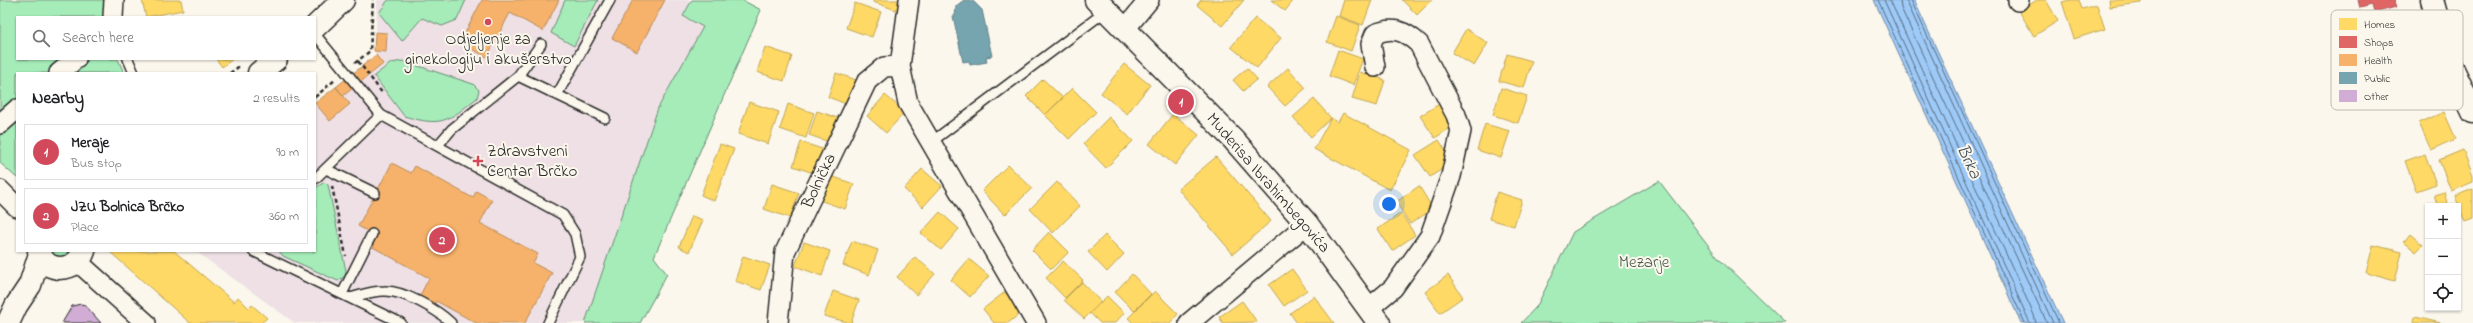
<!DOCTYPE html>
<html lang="en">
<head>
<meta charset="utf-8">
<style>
  :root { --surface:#fff; --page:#f2f2f2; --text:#202124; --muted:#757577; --line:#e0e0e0; --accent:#d1495b }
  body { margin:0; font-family:"Indie Flower",sans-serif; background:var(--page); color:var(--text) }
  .controls { position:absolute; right:12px; bottom:12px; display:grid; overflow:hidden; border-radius:0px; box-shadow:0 1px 3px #0004 }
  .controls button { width:36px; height:36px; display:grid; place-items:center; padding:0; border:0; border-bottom:1px solid var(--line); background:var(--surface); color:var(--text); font:20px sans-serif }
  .you { position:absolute; left:1389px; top:204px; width:14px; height:14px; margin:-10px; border:3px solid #fff; border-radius:50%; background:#1a73e8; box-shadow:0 0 0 6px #1a73e833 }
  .badge { display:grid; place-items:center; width:26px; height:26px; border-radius:50%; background:var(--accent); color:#fff; font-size:13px; font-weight:700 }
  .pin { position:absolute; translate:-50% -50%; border:2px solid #fff; box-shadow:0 1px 4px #0006 }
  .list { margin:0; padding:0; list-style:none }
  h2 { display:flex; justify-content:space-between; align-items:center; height:52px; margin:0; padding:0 16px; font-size:17px }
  h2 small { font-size:13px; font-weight:400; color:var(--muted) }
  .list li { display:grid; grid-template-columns:26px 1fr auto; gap:12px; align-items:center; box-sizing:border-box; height:56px; margin:0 8px 8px; padding:0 8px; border:1px solid var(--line); border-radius:0px }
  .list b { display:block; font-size:15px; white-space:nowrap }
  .list p { margin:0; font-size:13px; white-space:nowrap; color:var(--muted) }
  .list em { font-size:13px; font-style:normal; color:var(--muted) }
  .icon { flex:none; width:22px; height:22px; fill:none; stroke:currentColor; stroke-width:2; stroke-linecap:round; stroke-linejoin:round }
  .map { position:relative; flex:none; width:2473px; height:323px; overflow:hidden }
  .search { position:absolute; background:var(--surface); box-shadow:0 1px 3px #0004; left:16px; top:16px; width:300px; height:44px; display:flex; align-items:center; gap:10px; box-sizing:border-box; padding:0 14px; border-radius:0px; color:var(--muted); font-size:15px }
  .panel { position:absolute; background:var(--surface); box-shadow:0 1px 3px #0004; left:16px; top:72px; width:300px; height:180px; border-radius:0px }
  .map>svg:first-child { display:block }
</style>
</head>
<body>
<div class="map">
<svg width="2473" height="323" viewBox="0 0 2473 323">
  <rect width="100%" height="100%" fill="#fbf7ec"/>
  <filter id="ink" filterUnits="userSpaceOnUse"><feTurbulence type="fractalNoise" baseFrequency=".025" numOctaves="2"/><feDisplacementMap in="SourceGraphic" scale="8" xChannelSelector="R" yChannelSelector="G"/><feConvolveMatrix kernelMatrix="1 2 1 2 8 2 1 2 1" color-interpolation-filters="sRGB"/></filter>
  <g filter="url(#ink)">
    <!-- built -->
    <path fill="#eee0e5" d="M377,0h315l-9,16 20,11 -45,81 -73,215h-290l-100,-72h120v-148l60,-48z"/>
    <!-- green -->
    <path fill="#a5ecb9" stroke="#688c72" d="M0,0h106l3,17h-92v42h101l6,14h-107v105l-17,-15z
      M388,0h78l-9,20 -15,6 -20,-8 -20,23 -23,-28z
      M565,0h33l-24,46 -23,-13z
      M692,0h50l19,10 -107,247 13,17 -27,49h-55l73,-215 45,-81 -20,-11z
      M403,61l70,23 6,6 -2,8c-30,24 -35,29 -73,18l-30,-40 17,-13z
      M1659,181l59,77 67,65h-264l16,-17 36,-74z
      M325,182l3,3 18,86 -1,5 -7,5 -55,-25 -4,-5h36v-63z
      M50,251h25l-6,6h-13z"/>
    <!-- water -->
    <path fill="#9ecaf8" stroke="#708aa6" d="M1874,0h40l149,323h-42z"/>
    <!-- homes -->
    <path fill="#ffd966" stroke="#bfa554" d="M142,0h39l2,10 -37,7z
      M873,0h30l-4,11 -26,-9z
      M1201,0h43l-22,26 -25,-21z
      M1271,0h23l-9,11z
      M1344,0h28l-9,25 -24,-9z
      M1402,0h30l-15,15z
      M2037,0h9l12,21 -24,15 -15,-25z
      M2070,0h9l3,9 15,-4 8,24 -31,10 -12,-37z
      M2109,0h32v3l-31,4z
      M855,3l26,9 -9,25 -26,-9z
      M1336,16l24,9 -9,26 -24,-9z
      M1255,18l26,20 -24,30 -26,-21z
      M1466,29l22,14 -14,23 -22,-13z
      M765,47l27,9 -8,25 -27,-9z
      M1338,50l25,9 -10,26 -24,-9z
      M1507,54l25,7 -8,27 -25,-7z
      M216,59h17l-11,8z
      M1124,64l26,21 -23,29 -26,-21z
      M1247,68l10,11 -14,12 -10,-11z
      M1288,68l18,20 -21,18 -18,-19z
      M1360,72l25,8 -8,26 -25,-7z
      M836,73l26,9 -8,25 -26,-10z
      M1043,79l20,19 -18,17 -19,-19z
      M1072,88l24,24 -27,27 -24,-24z
      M1501,88l26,8 -9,27 -25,-8z
      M885,95l20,17 -19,21 -19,-17z
      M1314,99l17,19 -20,19 -18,-20z
      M1444,101l14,22 -23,15 -15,-22z
      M749,102l30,10 -11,32 -30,-10z
      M788,104l26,9 -8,25 -26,-9z
      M817,111l27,9 -9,24 -26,-9z
      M2444,112l12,27 -25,11 -12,-27z
      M1343,113l68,37 -21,40 -76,-41 17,-31 7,4z
      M1173,114l26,21 -24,30 -26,-21z
      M1109,117l24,24 -27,27 -23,-24z
      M1485,124l25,7 -9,27 -24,-8z
      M1439,140l14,22 -23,15 -15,-22z
      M801,142l27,9 -9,24 -26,-9z
      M720,144l14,5 -20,52 -13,-6z
      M2463,150l10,26v6l-22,9 -12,-31z
      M2425,154l11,30 -20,7 -11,-30z
      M1216,157l55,64 -38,33 -55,-65z
      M1008,165l24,23 -27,27 -23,-24z
      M922,169l20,17 -19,21 -19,-18z
      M828,175l26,9 -9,25 -26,-9z
      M1057,182l23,24 -27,27 -23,-24z
      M772,184l27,9 -9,25 -26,-9z
      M1419,186l14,23 -23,15 -14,-22z
      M2473,189v30l-8,3 -10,-26z
      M1497,192l25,8 -8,26 -25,-7z
      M2444,192l4,14h-10l-4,-11z
      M940,212l19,17 -18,21 -20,-17z
      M1401,213l14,22 -23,16 -14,-22z
      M692,216l11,4 -14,32 -10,-5z
      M1049,232l20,20 -18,17 -19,-19z
      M2410,234l13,11 -7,7 -12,-10z
      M1105,235l19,19 -17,18 -19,-20z
      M852,241l26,9 -9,25 -26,-10z
      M804,242l26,9 -8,25 -27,-10z
      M2373,245l29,7 -7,29 -29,-8z
      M109,251h65l60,51 4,-5 11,11 3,-3 15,13 -6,5h-71z
      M743,256l27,9 -9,25 -26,-9z
      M915,257l20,17 -19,21 -19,-18z
      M969,259l20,17 -19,21 -19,-17z
      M1063,261l20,19 -18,18 -19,-20z
      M1292,269l15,21 -23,16 -15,-21z
      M1132,274l19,20 -17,17 -19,-19z
      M1448,275l15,22 -23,16 -15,-21z
      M1082,282l19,20 -17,17 -20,-19z
      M833,291l26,9 -8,23 -27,-7z
      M1155,291l23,23 -8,9h-37l-5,-5z
      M1005,292l16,21 -13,10h-14l-11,-14z
      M1107,296l17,17 -9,10h-15l-10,-10z
      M1314,296l20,27h-37l-7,-10z
      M1242,301l15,21 -34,1 -4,-6z
      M2415,317l26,6h-27z"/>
    <!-- shops -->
    <path fill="#e06666" stroke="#aa5454" d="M2358,0h36l2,7 -22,6 -2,-8 -12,3z"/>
    <!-- health -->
    <path fill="#f6b26b" stroke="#b98a58" d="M482,0h77l-16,31 -33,-18 -23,44 -27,-14z
      M633,0h32l-28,52 -25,-14z
      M375,32l12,1 -1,19 -12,-1z
      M376,55l7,9 -40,32 -7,-9z
      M336,87l14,17 -20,17 -15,-18z
      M392,163l19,10 4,-7 58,32 3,-7 16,9 -12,23 58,31 -5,9 19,10 -27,50h-49l-40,-22 -3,6 -15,-8 11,-21 -60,-33 5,-10 -16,-9z"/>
    <!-- public -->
    <path fill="#76a5af" stroke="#608087" d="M964,0l9,1 9,9 10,46 -6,1 1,5 -17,3 -1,-4 -6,1 -10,-46h2l1,-10z"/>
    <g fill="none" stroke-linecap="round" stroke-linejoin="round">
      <!-- shore -->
      <path stroke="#596b7d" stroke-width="1" d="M1878,0l147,323
        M1884,0l146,323
        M1890,0l144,315 2,8
        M1900,0l1,8 146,315
        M1906,0l147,323
        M1911,0l148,323"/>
    </g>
    <!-- building -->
    <path fill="#d1acd4" stroke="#2b2b2b" d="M81,304l4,1 16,18h-39l10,-17z"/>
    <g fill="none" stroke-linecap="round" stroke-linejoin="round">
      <defs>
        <path id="service" d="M315,34l66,81
          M128,59l6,14
          M518,76l87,42
          M557,95l53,-95
          M930,143l176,-132
          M438,145l14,-16 66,-53 23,-32
          M326,169l49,24
          M315,179l66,-64 182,100 12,19 5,23 -32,66
          M253,251l148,72
          M342,294l30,-60
          M350,298c11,-3 22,-7 34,-7 19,-1 54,19 67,32"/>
        <path id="minor" d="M909,0l-9,66 8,37 128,220
          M2018,1l1,-1
          M113,17l1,-17
          M1126,28l23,-28
          M59,73l17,-14
          M0,124l17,-15
          M0,190l17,17
          M78,262l68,61
          M1369,308l24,-20 37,-52 21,-60 10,-45 -5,-16 -37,-71c-14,-13 -26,-18 -44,-10l-4,10 4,23
          M778,323l7,-71 28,-58 54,-113 17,-14 16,-1
          M1189,323l118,-99"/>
        <path id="secondary" d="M1096,0l137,139 74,85 72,99
          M2432,0l18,63 23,49
          M315,27l28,-27
          M259,73l17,-14
          M39,251c6,24 38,21 45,0
          M8,323l8,-17 14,-21 10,-31"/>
      </defs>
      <!-- service casing -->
      <use href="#service" stroke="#2b2b2b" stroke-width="12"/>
      <!-- minor casing -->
      <use href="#minor" stroke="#2b2b2b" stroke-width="22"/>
      <!-- secondary casing -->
      <use href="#secondary" stroke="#2b2b2b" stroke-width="25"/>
      <!-- path -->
      <path stroke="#2b2b2b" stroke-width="2.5" stroke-dasharray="4 3" stroke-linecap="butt" d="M358,61l25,33
        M355,63l15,-12 3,-51
        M230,73l11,-8
        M315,97l21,-18
        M332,186l14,70"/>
      <!-- service -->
      <use href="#service" stroke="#fbf7ec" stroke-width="9"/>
      <!-- minor -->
      <use href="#minor" stroke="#fbf7ec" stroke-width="19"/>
      <!-- secondary -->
      <use href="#secondary" stroke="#fbf7ec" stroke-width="22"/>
    </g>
  </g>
  <!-- markers -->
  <g fill="#d1495b" stroke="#fbf7ec" stroke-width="1.5">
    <circle cx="488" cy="22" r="4"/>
    <path d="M476 155h4v4h4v4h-4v4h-4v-4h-4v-4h4z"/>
  </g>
  <g text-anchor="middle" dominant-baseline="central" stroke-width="4" stroke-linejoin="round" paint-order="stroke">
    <!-- poi labels -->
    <g font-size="17" fill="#2b2b2b" stroke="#fbf7ec">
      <text x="488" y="39">Odjeljenje za<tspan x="488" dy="20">ginekologiju i akušerstvo</tspan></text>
      <text x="487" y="151" text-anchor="start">Zdravstveni<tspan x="487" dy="20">Centar Brčko</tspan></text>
    </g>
    <!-- street labels -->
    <g font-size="17" fill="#2b2b2b" stroke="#fbf7ec">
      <text transform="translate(819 181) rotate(-65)">Bolnička</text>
      <text transform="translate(1268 183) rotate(49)">Muderisa Ibrahimbegovića</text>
    </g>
    <!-- park labels -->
    <g font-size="17" fill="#4a5b4e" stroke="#fbf7ec">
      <text x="1644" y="262">Mezarje</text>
    </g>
    <!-- water labels -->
    <g font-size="18" font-style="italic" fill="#48535e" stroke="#fbf7ec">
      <text transform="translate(1968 162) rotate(65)">Brka</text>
    </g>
  </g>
  <!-- legend -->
  <rect x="2331" y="10" width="132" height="100" rx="6" fill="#fbf7ec" stroke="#bdbab2" stroke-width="1"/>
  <rect x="2339" y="18" width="18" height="12" fill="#ffd966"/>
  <rect x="2339" y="36" width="18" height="12" fill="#e06666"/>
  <rect x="2339" y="54" width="18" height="12" fill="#f6b26b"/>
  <rect x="2339" y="72" width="18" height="12" fill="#76a5af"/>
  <rect x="2339" y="90" width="18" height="12" fill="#d1acd4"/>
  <g font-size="11" fill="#2b2b2b">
    <text x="2364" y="28">Homes</text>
    <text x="2364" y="46">Shops</text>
    <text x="2364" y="64">Health</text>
    <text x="2364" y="82">Public</text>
    <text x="2364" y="100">Other</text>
  </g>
</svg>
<div class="controls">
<button>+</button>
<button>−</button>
<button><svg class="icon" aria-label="locate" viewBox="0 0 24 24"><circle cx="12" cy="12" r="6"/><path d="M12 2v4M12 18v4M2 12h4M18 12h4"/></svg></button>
</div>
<div class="you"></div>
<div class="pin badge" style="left:1181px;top:102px">1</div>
<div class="pin badge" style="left:442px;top:240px">2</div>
<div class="search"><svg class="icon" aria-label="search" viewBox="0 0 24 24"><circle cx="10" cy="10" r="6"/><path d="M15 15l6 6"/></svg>Search here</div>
<section class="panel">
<h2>Nearby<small>2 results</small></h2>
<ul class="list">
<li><span class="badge">1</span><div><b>Meraje</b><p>Bus stop</p></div><em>90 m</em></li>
<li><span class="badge">2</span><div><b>JZU Bolnica Brčko</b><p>Place</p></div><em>360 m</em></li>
</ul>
</section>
</div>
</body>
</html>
